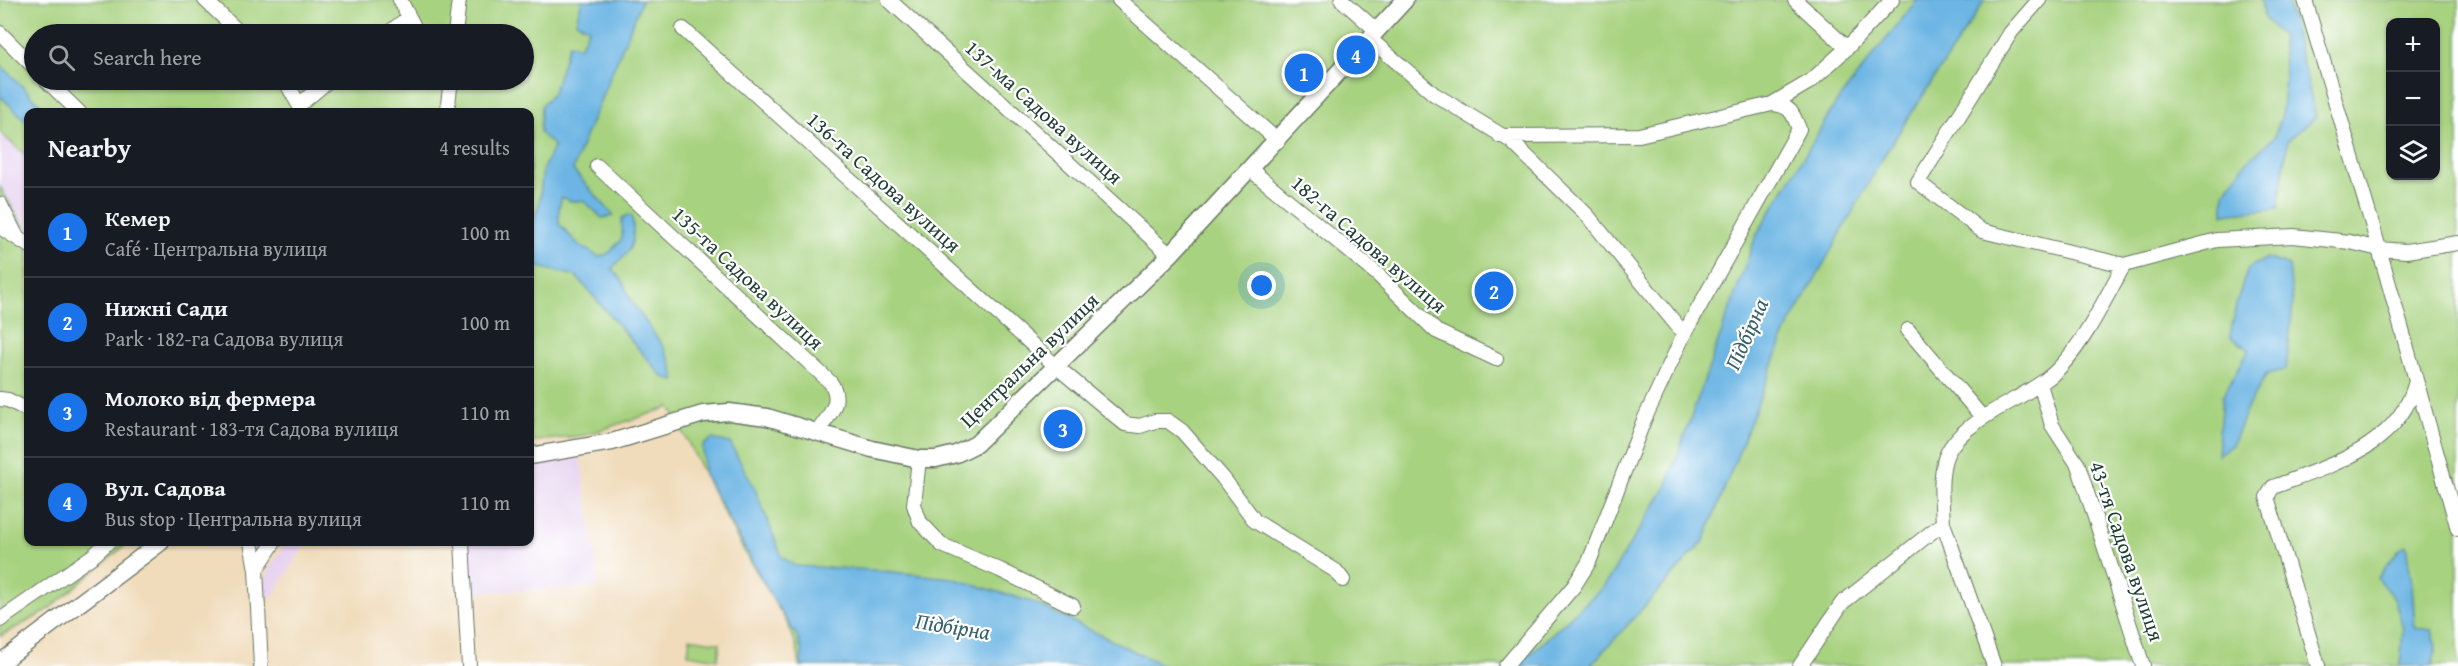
<!DOCTYPE html>
<html lang="en">
<head>
<meta charset="utf-8">
<style>
  :root { --surface:#171b24; --page:#20242c; --text:#f1f3f6; --muted:#9ea1a6; --line:#363941; --accent:#1a73e8 }
  body { margin:0; font-family:"Gentium Book Plus",serif; background:var(--page); color:var(--text) }
  .controls { position:absolute; right:18px; top:18px; display:grid; overflow:hidden; border-radius:12px; box-shadow:0 2px 4px #0004 }
  .controls button { width:54px; height:54px; display:grid; place-items:center; padding:0; border:0; border-bottom:2px solid var(--line); background:var(--surface); color:var(--text); font:30px sans-serif }
  .you { position:absolute; left:1262px; top:286px; width:21px; height:21px; margin:-15px; border:4px solid #fff; border-radius:50%; background:#1a73e8; box-shadow:0 0 0 9px #1a73e833 }
  .badge { display:grid; place-items:center; width:39px; height:39px; border-radius:50%; background:var(--accent); color:#fff; font-size:20px; font-weight:700 }
  .pin { position:absolute; translate:-50% -50%; border:3px solid #fff; box-shadow:0 2px 6px #0006 }
  .list { margin:0; padding:0; list-style:none }
  h2 { display:flex; justify-content:space-between; align-items:center; height:78px; margin:0; padding:0 24px; font-size:26px }
  h2 small { font-size:20px; font-weight:400; color:var(--muted) }
  .list li { display:grid; grid-template-columns:39px 1fr auto; gap:18px; align-items:center; box-sizing:border-box; height:90px; padding:0 24px; border-top:2px solid var(--line) }
  .list b { display:block; font-size:22px; white-space:nowrap }
  .list p { margin:0; font-size:20px; white-space:nowrap; color:var(--muted) }
  .list em { font-size:20px; font-style:normal; color:var(--muted) }
  .icon { flex:none; width:33px; height:33px; fill:none; stroke:currentColor; stroke-width:2; stroke-linecap:round; stroke-linejoin:round }
  .map { position:relative; flex:none; width:2458px; height:666px; overflow:hidden }
  .search { position:absolute; background:var(--surface); box-shadow:0 2px 4px #0004; left:24px; top:24px; width:510px; height:66px; display:flex; align-items:center; gap:15px; box-sizing:border-box; padding:0 21px; border-radius:33px; color:var(--muted); font-size:22px }
  .panel { position:absolute; background:var(--surface); box-shadow:0 2px 4px #0004; left:24px; top:108px; width:510px; height:438px; border-radius:12px }
  .map>svg:first-child { display:block }
</style>
</head>
<body>
<div class="map">
<svg width="2458" height="666" viewBox="0 0 2458 666">
  <rect width="100%" height="100%" fill="#fff"/>
  <filter id="ink" filterUnits="userSpaceOnUse"><feTurbulence type="fractalNoise" baseFrequency=".0167" numOctaves="2"/><feDisplacementMap in="SourceGraphic" scale="12" xChannelSelector="R" yChannelSelector="G"/><feConvolveMatrix kernelMatrix="1 2 1 2 8 2 1 2 1" color-interpolation-filters="sRGB"/></filter>
  <filter id="wash" filterUnits="userSpaceOnUse"><feTurbulence type="fractalNoise" baseFrequency=".008" numOctaves="4" result="noise"/><feDisplacementMap in="SourceGraphic" scale="24" xChannelSelector="R" yChannelSelector="G"/><feGaussianBlur stdDeviation="1.35" result="paint"/><feColorMatrix in="noise" values="0 0 0 0 0 0 0 0 0 0 0 0 0 0 0 0 0 1.4 0 .05"/><feComposite in="paint" operator="in"/></filter>
  <g filter="url(#wash)">
    <rect width="100%" height="100%" fill="#f0dcbb"/>
    <!-- built -->
    <path fill="#e6d2f0" d="M0,133l28,24v77l-28,-47z
      M580,453l19,134 -129,6 -3,-51h63v-82z
      M287,542h20l-35,55 -10,-7 8,-23z"/>
    <!-- green -->
    <path fill="#a7d27f" stroke="#63885a" stroke-width="1.5" fill-rule="evenodd" d="M0,0h2458v666h-1659c2,-34 -38,-84 -55,-115 -26,-48 -49,-96 -74,-144l-84,28 -56,7v-330h-502v45l-28,-24zM2390,22h46v154h-46zM34,34h490v46h-490z
      M0,187l28,47v308h101l-84,70 -45,24z
      M690,638l30,5 -2,16 -30,-5z"/>
    <!-- water -->
    <path fill="#6cb5e4" stroke="#46798c" stroke-width="1.5" d="M582,0h60l-61,147 -8,23 41,46 -12,2 -18,-17h-14l-8,-4 -3,10v17l21,22 19,11 10,-4 13,-14v-21l7,-3 3,2c4,24 0,35 -20,51l11,14 8,19 31,44 10,19 3,17 -13,-5 -86,-100 -46,-11v-36l9,-24 4,-36 11,-23 -14,-13 1,-27 12,-13 16,-49 11,3 9,-19 -13,-6z
      M1917,0h68l-100,154 -99,177 -82,210 -114,125h-73l87,-80 62,-99 90,-251 80,-133z
      M2261,0h26l29,117 -28,23 -10,68 -54,6v-21l20,-28 30,-28 7,-19 4,-40 -4,-43 -17,-17z
      M0,64l48,48h-20v11l-28,-27z
      M2267,258l22,8 4,37 -7,67 -19,4 -19,32 -16,39 -15,10 5,-58 27,-47 -19,-14 7,-35 11,-33z
      M712,439l18,4 25,46 27,68 13,9 78,4 79,8 80,24 133,64h-364l1,-14 -5,-16 -22,-33 -71,-129 -1,-29z
      M2406,545l6,39 3,44 17,2 5,16 -5,20h-32l3,-37 -8,-29 -18,-22 21,-27z"/>
  </g>
  <g filter="url(#ink)">
    <g fill="none" stroke-linecap="round" stroke-linejoin="round">
      <defs>
        <path id="minor" d="M205,0l36,34
          M400,0l18,34
          M889,0l281,255
          M1119,0l159,141
          M1342,0l35,31
          M1795,0l52,48
          M2039,0l-28,32 -93,150 64,49 142,34
          M2305,0l67,224 86,305
          M683,29l374,338 68,57 15,2 15,-5h13l14,10 41,47 32,43 81,50 7,9
          M0,33l34,34
          M387,34l22,-17
          M455,34l4,-34
          M1370,39l64,55 77,47 76,74 97,119
          M46,80l33,32
          M285,80l14,25 30,-25
          M447,112l4,-32
          M1500,136l139,-1 133,-31 39,-23 36,-33 45,-48
          M597,166l233,216c14,19 -1,33 -12,49
          M1251,170l125,103 60,58 60,28
          M0,204l16,31
          M0,227l28,18
          M1908,330l74,87
          M2040,384l12,41 26,40 65,201
          M0,399l8,1 20,10
          M919,459l-5,46 6,17 22,23 58,25 73,36
          M1943,523l51,143
          M251,542l5,28 5,96
          M462,542l7,124
          M256,570l18,-28
          M0,620l94,-65 14,-13
          M1506,666l68,-80 15,-24 55,-142 40,-86 115,-205c-6,-16 -9,-24 -27,-25
          M1800,666l42,-63 101,-80c-1,-21 -4,-43 2,-64 9,-28 48,-48 72,-61 16,-10 32,-18 44,-32 27,-29 44,-68 63,-101l93,-25 76,-4 57,6 29,7 27,2 52,-8
          M2318,666l-51,-169 6,-10c56,-21 127,-40 143,-106"/>
        <path id="tertiary" d="M530,456l82,-14 91,-28 26,-2 38,5 105,32 47,10h17l20,-5 20,-10 194,-189 235,-255
          M0,663l161,-121"/>
      </defs>
      <!-- minor casing -->
      <use href="#minor" stroke="#687563" stroke-width="16"/>
      <!-- tertiary casing -->
      <use href="#tertiary" stroke="#687563" stroke-width="19"/>
      <!-- minor -->
      <use href="#minor" stroke="#fff" stroke-width="14"/>
      <!-- tertiary -->
      <use href="#tertiary" stroke="#fff" stroke-width="16"/>
    </g>
  </g>
  <g text-anchor="middle" dominant-baseline="central" stroke-width="4.5" stroke-linejoin="round" paint-order="stroke">
    <!-- street labels -->
    <g font-size="21" fill="#1f3d34" stroke="#fff">
      <text transform="translate(1044 112) rotate(42)">137-ма Садова вулиця</text>
      <text transform="translate(884 182) rotate(42)">136-та Садова вулиця</text>
      <text transform="translate(1369 244) rotate(41)">182-га Садова вулиця</text>
      <text transform="translate(748 278) rotate(43)">135-та Садова вулиця</text>
      <text transform="translate(1029 360) rotate(-44)">Центральна вулиця</text>
      <text transform="translate(2127 551) rotate(71)">43-тя Садова вулиця</text>
    </g>
    <!-- water labels -->
    <g font-size="22" font-style="italic" fill="#366169" stroke="#fff">
      <text transform="translate(1746 334) rotate(-66)">Підбірна</text>
      <text transform="translate(953 626) rotate(9)">Підбірна</text>
    </g>
  </g>
</svg>
<div class="controls">
<button>+</button>
<button>−</button>
<button><svg class="icon" aria-label="layers" viewBox="0 0 24 24"><path d="M12 4l9 5-9 5-9-5zM3 14l9 5 9-5"/></svg></button>
</div>
<div class="you"></div>
<div class="pin badge" style="left:1304px;top:73px">1</div>
<div class="pin badge" style="left:1494px;top:291px">2</div>
<div class="pin badge" style="left:1063px;top:429px">3</div>
<div class="pin badge" style="left:1356px;top:55px">4</div>
<div class="search"><svg class="icon" aria-label="search" viewBox="0 0 24 24"><circle cx="10" cy="10" r="6"/><path d="M15 15l6 6"/></svg>Search here</div>
<section class="panel">
<h2>Nearby<small>4 results</small></h2>
<ul class="list">
<li><span class="badge">1</span><div><b>Кемер</b><p>Café · Центральна вулиця</p></div><em>100 m</em></li>
<li><span class="badge">2</span><div><b>Нижні Сади</b><p>Park · 182-га Садова вулиця</p></div><em>100 m</em></li>
<li><span class="badge">3</span><div><b>Молоко від фермера</b><p>Restaurant · 183-тя Садова вулиця</p></div><em>110 m</em></li>
<li><span class="badge">4</span><div><b>Вул. Садова</b><p>Bus stop · Центральна вулиця</p></div><em>110 m</em></li>
</ul>
</section>
</div>
</body>
</html>
